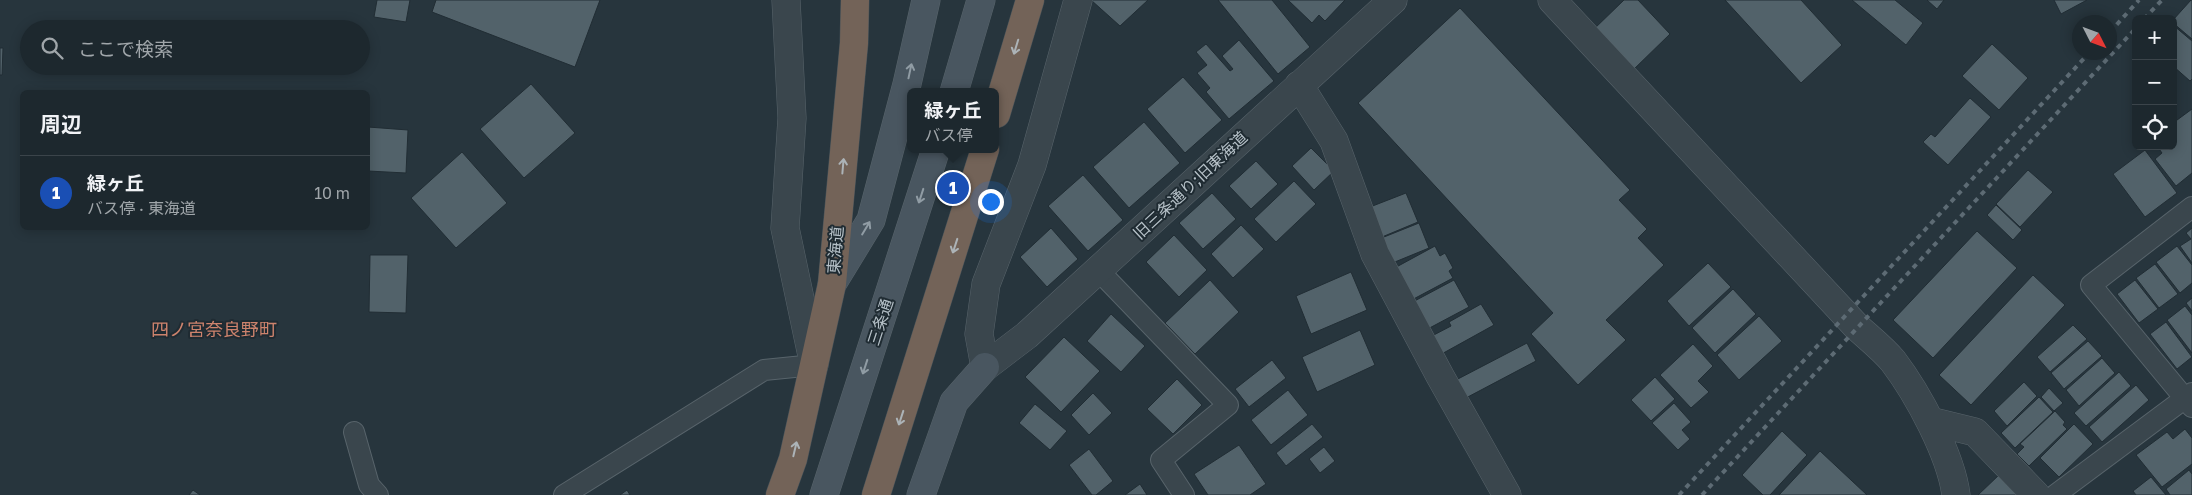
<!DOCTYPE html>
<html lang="ja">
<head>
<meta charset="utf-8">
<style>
  :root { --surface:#1d282e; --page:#253036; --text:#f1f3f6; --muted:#a0a6aa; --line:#3b444a; --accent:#93caf0 }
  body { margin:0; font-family:"Golos Text","Noto Sans JP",sans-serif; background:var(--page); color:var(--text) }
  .controls { position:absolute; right:15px; top:15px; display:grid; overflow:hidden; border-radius:8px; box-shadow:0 2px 12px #0003 }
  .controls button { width:45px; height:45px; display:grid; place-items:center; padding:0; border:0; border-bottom:1px solid var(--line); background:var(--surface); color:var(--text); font:25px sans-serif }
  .compass { position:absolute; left:2072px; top:15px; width:45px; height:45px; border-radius:50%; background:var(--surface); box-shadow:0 2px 12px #0003; rotate:132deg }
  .you { position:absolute; left:990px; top:201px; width:18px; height:18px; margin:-12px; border:4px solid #fff; border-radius:50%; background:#1a73e8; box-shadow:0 0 0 8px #1a73e833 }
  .badge { display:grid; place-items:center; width:32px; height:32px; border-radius:50%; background:var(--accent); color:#fff; font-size:16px; font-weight:700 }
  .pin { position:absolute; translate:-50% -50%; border:2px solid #fff; box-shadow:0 1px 5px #0006 }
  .popup { position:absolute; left:907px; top:88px; width:92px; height:65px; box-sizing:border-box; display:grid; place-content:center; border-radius:8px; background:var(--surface); filter:drop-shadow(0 1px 4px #0005); font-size:16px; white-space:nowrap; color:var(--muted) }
  .popup b { font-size:19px; color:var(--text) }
  .popup::after { content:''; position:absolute; left:50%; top:100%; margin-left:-10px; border:10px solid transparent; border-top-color:var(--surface) }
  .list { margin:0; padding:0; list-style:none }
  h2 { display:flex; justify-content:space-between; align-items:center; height:65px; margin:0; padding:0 20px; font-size:21px }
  h2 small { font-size:16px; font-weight:400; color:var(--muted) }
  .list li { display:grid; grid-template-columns:32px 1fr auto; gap:15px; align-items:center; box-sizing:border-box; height:75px; padding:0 20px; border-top:1px solid var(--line) }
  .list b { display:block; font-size:19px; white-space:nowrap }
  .list p { margin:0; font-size:16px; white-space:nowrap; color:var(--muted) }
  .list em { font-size:16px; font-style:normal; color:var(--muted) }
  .icon { flex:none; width:28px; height:28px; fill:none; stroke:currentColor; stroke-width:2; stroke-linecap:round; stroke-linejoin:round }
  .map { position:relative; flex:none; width:2192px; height:495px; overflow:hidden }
  .search { position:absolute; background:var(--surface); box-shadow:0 2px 12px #0003; left:20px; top:20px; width:350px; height:55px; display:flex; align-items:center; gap:12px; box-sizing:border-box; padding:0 18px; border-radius:28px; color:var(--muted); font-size:19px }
  .panel { position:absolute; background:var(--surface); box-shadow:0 2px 12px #0003; left:20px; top:90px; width:350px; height:140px; border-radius:8px }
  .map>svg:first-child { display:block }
</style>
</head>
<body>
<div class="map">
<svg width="2192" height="495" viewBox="0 0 2192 495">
  <rect width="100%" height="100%" fill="#27353d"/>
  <!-- building -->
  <path fill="#52626a" stroke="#212d34" d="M377,0h33l-4,22 -32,-5z
    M436,0h164l-25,67 -143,-55z
    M1091,0h57l-28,26z
    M1218,0h54l38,47 -32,27z
    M1288,0h57l-20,21 -6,-6 -7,8z
    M1624,0h14l32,34 -38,37 -39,-41z
    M1725,0h76l41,45 -41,38z
    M1852,0h43l28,23 -17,22z
    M1927,0h17l-7,9z
    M2054,0h33l-26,14z
    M2191,0h1v39l-19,-16v-3z
    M1460,8l170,182 -11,10 28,29 -9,9 26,27 -58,55 20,20 -48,45 -47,-51 22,-21 -195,-210z
    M2173,25l19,16v38l-2,2 -17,-15z
    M1239,40l35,41 -45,38 -23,-27 4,-4 -13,-15 10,-8 -11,-13 10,-8 24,27 3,-2 -11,-13z
    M1992,44l36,34 -29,32 -37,-34z
    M0,48h3l-1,27h-2z
    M1183,77l39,43 -37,33 -38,-44z
    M531,84l44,49 -51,45 -44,-49z
    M1970,98l21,19 -43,48 -25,-23 8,-8 4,3z
    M2192,109v64l-16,13 -21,-27 7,-6 -5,-7h16v-23z
    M1144,122l36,41 -51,45 -36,-41z
    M368,127l40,3 -2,43 -38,-2z
    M1311,148l23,23 -20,19 -22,-24z
    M2145,150l32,43 -32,24 -32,-43z
    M462,152l45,51 -51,45 -45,-50z
    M1256,161l22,23 -27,25 -22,-23z
    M2028,170l25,22 -33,35 -24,-23z
    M1083,175l40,45 -35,31 -40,-45z
    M1294,181l22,23 -40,38 -22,-23z
    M1212,193l24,26 -33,30 -24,-26z
    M1406,193l12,29 -36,15 -12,-30z
    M1996,205l26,25 -9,10 -26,-25z
    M1419,223l10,25 -39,16 -11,-25z
    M1241,225l23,24 -31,29 -22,-24z
    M1051,228l27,31 -31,28 -27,-30z
    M2192,228v35l-12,-17 11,-7 -5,-6z
    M1977,231l40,37 -84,90 -40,-38z
    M1174,235l33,35 -28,27 -33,-35z
    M1435,246l5,10 5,-3 8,15 -4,3 4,7 -47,25 -17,-32z
    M2177,246l15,19v18l-12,10 -24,-31z
    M370,255h38l-2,58 -37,-1z
    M1708,263l23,24 -42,39 -22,-25z
    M2155,264l23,30 -19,14 -23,-30z
    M1351,272l16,38 -56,24 -15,-38z
    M2033,275l32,30 -94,100 -32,-30z
    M1210,280l29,32 -44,42 -30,-31z
    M1454,280l15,27 -47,25 -15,-27z
    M2135,280l23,29 -19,14 -22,-29z
    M1733,289l23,25 -41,39 -23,-25z
    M2192,298v13l-6,-8z
    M1481,304l13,21 -56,31 -10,-18 23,-12 -2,-4z
    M2185,306l7,9v38l-25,-33z
    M1111,314l34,32 -24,26 -34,-31z
    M1759,316l23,25 -43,39 -22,-25z
    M2166,322l26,35 -15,12 -27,-35z
    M2073,325l14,14 -37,33 -13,-15z
    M1360,330l15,35 -58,27 -15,-35z
    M1064,337l36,34 -39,41 -36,-35z
    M2088,341l14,15 -38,33 -13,-16z
    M1527,343l9,18 -72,38 -10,-18z
    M1693,344l20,22 -15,15 11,11 -18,16 -31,-33z
    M2102,358l13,15 -36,33 -13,-16z
    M1272,360l14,18 -37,29 -14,-18z
    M2119,372l12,14 -45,40 -12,-13z
    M1655,377l20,22 -24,22 -20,-21z
    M1177,379l25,26 -29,29 -26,-25z
    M2024,382l13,14 -30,30 -13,-15z
    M2136,385l13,15 -47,42 -13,-15z
    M2049,388l14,15 -9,8 -13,-14z
    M1288,390l20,25 -37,30 -20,-25z
    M1093,393l19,20 -23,22 -18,-20z
    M2039,397l14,15 -38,36 -14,-15z
    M1674,403l17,19 -9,8 8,9 -12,11 -26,-27z
    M1035,404l32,27 -17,19 -31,-27z
    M2055,411l10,11 -2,3 4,4 -38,37 -12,-12 7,-7 -4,-3z
    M1312,424l11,13 -37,29 -10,-13z
    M2074,424l19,20 -34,33 -19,-19z
    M2185,429l7,9v26l-30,23 -26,-32 31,-23 6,7z
    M1782,431l25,24 -37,40h-7l-21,-20z
    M1239,445l27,39 -16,11h-42l-14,-21z
    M1324,447l11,14 -15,12 -11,-14z
    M1089,449l24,32 -17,14h-4l-23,-30z
    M1820,451l47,44h-88z
    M2189,470l3,4v21h-22l-4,-6z
    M2000,474l19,21h-41z
    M2151,477l15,18h-30l-3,-4z
    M1140,484l7,11h-22z
    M193,490l7,5h-11z
    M627,490l3,5h-10z"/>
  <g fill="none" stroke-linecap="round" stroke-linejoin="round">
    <defs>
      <path id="lane" d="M2192,207l-101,78 101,122
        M1098,270l130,135 -67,55 23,35
        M354,432l15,53 9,10
        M564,495l200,-125 50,-5
        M2055,495l137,-102"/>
      <path id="street" d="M786,0l6,118 -7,110 29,137
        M1078,0l-46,165 -46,119 -7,50 6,33 42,-32 366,-335
        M1552,0l305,327c12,11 26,22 36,34 25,33 58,94 63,134
        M1299,85l35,56 41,113 65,122 67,119
        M1930,421l45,11 61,63"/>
      <path id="secondary" d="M954,92l27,-92
        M832,284l39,-64 36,-136 19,-84
        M824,495l112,-346
        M921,495l33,-93 31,-35"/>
      <path id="highway" d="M996,114l34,-114
        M780,495l13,-36 39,-175 22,-241 1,-43
        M876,495l109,-346"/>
    </defs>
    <!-- lane casing -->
    <use href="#lane" stroke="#58646b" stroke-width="22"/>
    <!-- street casing -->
    <use href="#street" stroke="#58646b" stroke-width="29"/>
    <!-- secondary casing -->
    <use href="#secondary" stroke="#58646b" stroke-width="29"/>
    <!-- highway casing -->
    <use href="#highway" stroke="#455158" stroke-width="29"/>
    <!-- lane -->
    <use href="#lane" stroke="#3a464d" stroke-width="20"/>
    <!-- street -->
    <use href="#street" stroke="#3a464d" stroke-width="28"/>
    <!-- secondary -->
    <use href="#secondary" stroke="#495660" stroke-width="28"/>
    <!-- highway -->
    <use href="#highway" stroke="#736358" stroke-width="28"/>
    <!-- rail -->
    <path stroke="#5d6b74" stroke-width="4" stroke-dasharray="5 5" stroke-linecap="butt" d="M2144,19l18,-19
      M2110,32l29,-32
      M1679,495l411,-443
      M1702,495l434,-467"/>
  </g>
  <!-- one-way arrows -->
  <defs><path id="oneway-shaft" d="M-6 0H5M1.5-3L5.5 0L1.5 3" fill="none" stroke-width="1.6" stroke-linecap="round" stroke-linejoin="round" transform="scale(1.25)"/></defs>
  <g stroke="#acb3b7">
    <use href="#oneway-shaft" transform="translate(1016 47) rotate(107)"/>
    <use href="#oneway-shaft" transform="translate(843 166) rotate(-85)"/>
    <use href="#oneway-shaft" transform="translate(955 246) rotate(108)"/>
    <use href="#oneway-shaft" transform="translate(901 418) rotate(108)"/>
    <use href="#oneway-shaft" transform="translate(795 449) rotate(-77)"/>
  </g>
  <g stroke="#909ca4">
    <use href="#oneway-shaft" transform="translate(910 71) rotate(-78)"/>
    <use href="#oneway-shaft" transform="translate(921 196) rotate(108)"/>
    <use href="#oneway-shaft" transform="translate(866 228) rotate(-59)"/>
    <use href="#oneway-shaft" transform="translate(865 367) rotate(108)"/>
  </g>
  <g text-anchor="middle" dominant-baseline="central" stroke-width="4" stroke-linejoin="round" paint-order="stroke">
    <!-- street labels -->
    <g font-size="16" fill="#b6c1c8" stroke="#1f2b32">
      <text transform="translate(1190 185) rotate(-43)">旧三条通り;旧東海道</text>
      <text transform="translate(835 250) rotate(-85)">東海道</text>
      <text transform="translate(880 322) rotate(-72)">三条通</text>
    </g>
    <!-- neighbourhood labels -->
    <g font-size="18" fill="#cd836d" stroke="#1f2b32">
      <text x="214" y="329">四ノ宮奈良野町</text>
    </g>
  </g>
</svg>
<div class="controls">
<button>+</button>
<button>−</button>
<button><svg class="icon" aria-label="locate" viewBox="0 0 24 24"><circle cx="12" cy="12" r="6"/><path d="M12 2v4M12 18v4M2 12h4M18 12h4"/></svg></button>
</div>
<svg class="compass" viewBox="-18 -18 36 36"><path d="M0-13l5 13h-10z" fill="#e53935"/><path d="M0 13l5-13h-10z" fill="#a0a6aa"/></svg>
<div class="you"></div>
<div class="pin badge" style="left:953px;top:188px;background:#1a4fb4">1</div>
<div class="popup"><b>緑ヶ丘</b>バス停</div>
<div class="search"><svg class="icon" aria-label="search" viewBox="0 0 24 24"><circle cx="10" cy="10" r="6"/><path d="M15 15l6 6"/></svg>ここで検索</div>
<section class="panel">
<h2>周辺<small></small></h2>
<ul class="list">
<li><span class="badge" style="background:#1a4fb4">1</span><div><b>緑ヶ丘</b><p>バス停 · 東海道</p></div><em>10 m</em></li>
</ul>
</section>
</div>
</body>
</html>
